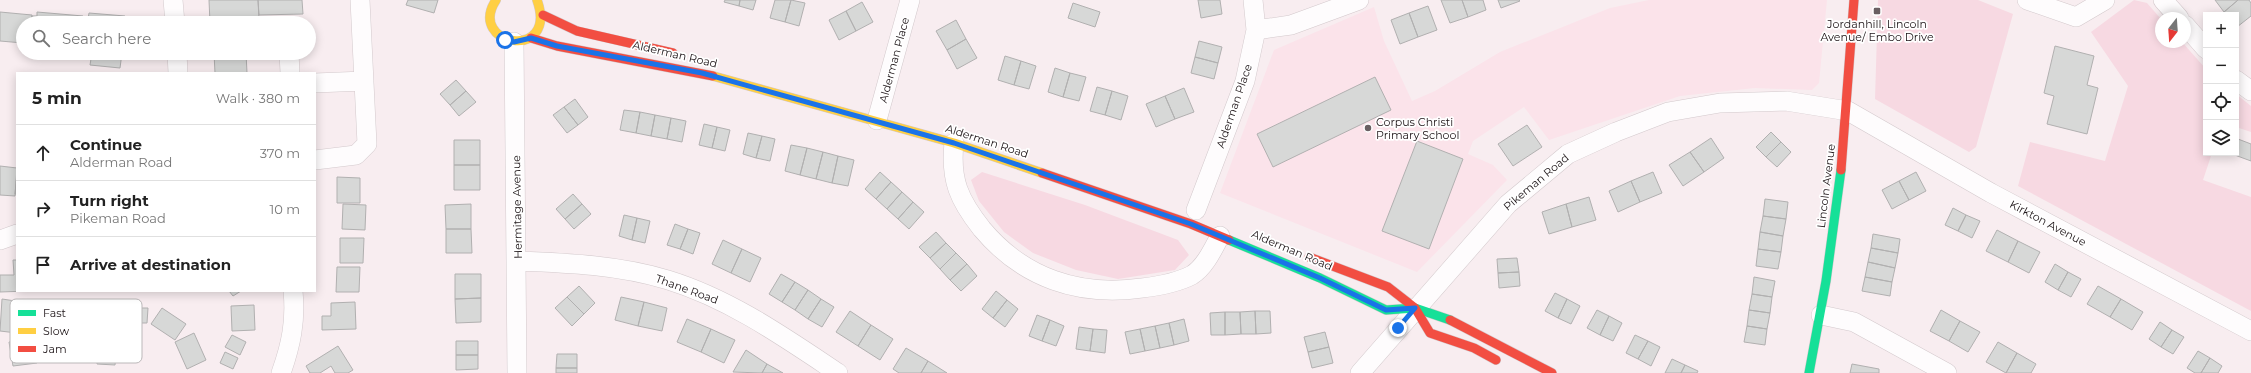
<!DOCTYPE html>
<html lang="en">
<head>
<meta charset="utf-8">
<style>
  :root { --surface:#fff; --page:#f6f6f6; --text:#222; --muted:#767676; --line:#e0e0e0 }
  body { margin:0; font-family:Montserrat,sans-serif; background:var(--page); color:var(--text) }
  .controls { position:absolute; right:12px; top:12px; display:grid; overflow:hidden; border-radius:0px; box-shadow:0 2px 10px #0003 }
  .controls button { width:36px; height:36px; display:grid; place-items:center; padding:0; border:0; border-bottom:1px solid var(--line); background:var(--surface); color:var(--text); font:20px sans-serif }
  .compass { position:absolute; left:2155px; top:12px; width:36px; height:36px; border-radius:50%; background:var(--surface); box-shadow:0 2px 10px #0003; rotate:197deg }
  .stop { position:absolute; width:12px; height:12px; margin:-9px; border:3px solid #1a73e8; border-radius:50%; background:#fff }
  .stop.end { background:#1a73e8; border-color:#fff; box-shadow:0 1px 4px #0008 }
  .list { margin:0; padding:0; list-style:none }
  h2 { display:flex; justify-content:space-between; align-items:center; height:52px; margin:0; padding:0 16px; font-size:17px }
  h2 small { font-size:13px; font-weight:400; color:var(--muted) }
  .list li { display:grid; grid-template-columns:26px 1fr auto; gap:12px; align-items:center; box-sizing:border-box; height:56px; padding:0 16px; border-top:1px solid var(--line) }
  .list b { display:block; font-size:15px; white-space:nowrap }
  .list p { margin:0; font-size:13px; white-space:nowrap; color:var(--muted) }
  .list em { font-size:13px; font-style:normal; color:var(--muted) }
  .icon { flex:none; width:22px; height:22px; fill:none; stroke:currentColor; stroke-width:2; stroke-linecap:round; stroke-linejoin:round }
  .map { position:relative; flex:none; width:2251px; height:373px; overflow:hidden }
  .search { position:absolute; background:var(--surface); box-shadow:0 2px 10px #0003; left:16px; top:16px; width:300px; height:44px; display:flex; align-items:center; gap:10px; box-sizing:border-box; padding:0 14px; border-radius:22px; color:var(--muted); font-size:15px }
  .panel { position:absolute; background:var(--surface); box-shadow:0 2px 10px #0003; left:16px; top:72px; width:300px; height:220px; border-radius:0px }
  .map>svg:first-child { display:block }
</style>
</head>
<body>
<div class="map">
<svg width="2251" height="373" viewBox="0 0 2251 373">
  <rect width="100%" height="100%" fill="#f8edf0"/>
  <!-- built -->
  <path fill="#fbe3ea" d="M1649,0h178l-8,83 -7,7 -57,-2 -75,8 -131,44 -25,-33 -51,34 -5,13 25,11 14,15 -90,92 -197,-79 54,-143 100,-43 10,34 28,60 23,-10 65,-39 110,-44z"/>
  <!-- green -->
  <path fill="#f7d9e2" d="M1878,0h100l35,14 -37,133 -7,5 -94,-53z
    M2134,0l13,3 14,16v23h21l24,27v84h6l-9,27 48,17v114l-233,-125 12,-44 75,19 23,-75 -37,-54z
    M2236,94l15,12v26l-15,-5z
    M982,172l103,33 93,35 11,15 -14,15 -57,9 -42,-9 -43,-17 -29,-21 -25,-31 -8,-21z"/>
  <!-- building -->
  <path fill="#d7d8d7" stroke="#b1b0b0" d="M209,0h49l1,20h-17v3h-32z
    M258,0h44l1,14 -44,1z
    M408,0h30l-4,13 -28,-8z
    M725,0h15l-1,6 -15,-4z
    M740,0h16l-3,10 -14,-4z
    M775,0h16l-6,22 -15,-4z
    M791,0l14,3 -6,23 -14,-4z
    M1198,0h22l2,14 -21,4z
    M1441,0h21l6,17 -18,6z
    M1462,0h21l3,10 -18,7z
    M1498,0h21l1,1 -19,7z
    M2215,0h23l-14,12z
    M2238,0h11l2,3v13l-14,11 -1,-12h-9l-3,-3z
    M862,2l11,20 -17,9 -10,-20z
    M1073,3l27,9 -5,15 -27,-9z
    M1428,6l9,24 -19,7 -9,-24z
    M846,11l10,20 -17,9 -10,-20z
    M0,12l32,3 -1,8h-8v20l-23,-2z
    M37,12l46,4 -1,7h-51l1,-7h5z
    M89,13l36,3v7h-43v-4h6z
    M1409,13l9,24 -18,7 -9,-24z
    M956,20l10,19 -19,11 -11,-19z
    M966,39l11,19 -20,11 -10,-19z
    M1199,41l23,6 -4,16 -23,-6z
    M2055,46l39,10 -7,29 11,3 -11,46 -40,-10 7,-28 -10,-3z
    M92,53h30l-2,15 -30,-3z
    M214,53h32l1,20h-32z
    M1005,56l16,5 -7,24 -16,-5z
    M1195,57l23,6 -4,16 -23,-6z
    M1021,61l15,5 -7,23 -15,-4z
    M1055,68l15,5 -7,24 -15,-5z
    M1070,73l16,4 -7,24 -16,-4z
    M1375,77l16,33 -118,57 -16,-33z
    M456,80l10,11 -16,14 -10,-11z
    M1097,87l15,4 -7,24 -15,-4z
    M1184,88l10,24 -19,7 -10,-23z
    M466,91l10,11 -17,14 -9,-11z
    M1112,91l16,5 -7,24 -16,-5z
    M1165,96l10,23 -19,8 -10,-23z
    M575,99l13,18 -10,8 -14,-18z
    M564,107l14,18 -11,8 -14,-18z
    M624,110l16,2 -4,21 -16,-3z
    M640,112l15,3 -4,21 -15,-3z
    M655,115l16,3 -4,21 -16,-3z
    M671,118l15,3 -4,21 -15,-3z
    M704,124l13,3 -5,21 -13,-3z
    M1527,125l15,22 -29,19 -15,-22z
    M717,127l13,3 -5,21 -13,-3z
    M1771,132l10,10 -15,15 -10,-10z
    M748,133l14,3 -6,22 -13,-4z
    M762,136l13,3 -5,22 -14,-3z
    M1711,138l13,20 -20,14 -14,-20z
    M2238,139l13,5v17l-19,-7 4,-1z
    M454,140h26v25h-26z
    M1417,141l46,18 -34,90 -47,-18z
    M1781,142l10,10 -14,15 -11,-10z
    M791,145l16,3 -7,27 -15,-4z
    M807,148l16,4 -7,27 -16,-4z
    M823,152l15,4 -6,27 -16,-4z
    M1690,152l14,20 -21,14 -14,-21z
    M838,156l16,4 -6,26 -16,-3z
    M454,165h26v25h-26z
    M0,166l17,2 -2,28 -15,-1z
    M880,172l11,10 -15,17 -11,-10z
    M1653,172l9,21 -22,9 -9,-21z
    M1916,172l10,19 -17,9 -10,-19z
    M17,173v21h-2z
    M337,177l23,1v25h-23z
    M1631,181l9,21 -22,10 -9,-21z
    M1899,181l10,19 -17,9 -10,-19z
    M891,182l11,10 -15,17 -11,-10z
    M902,192l11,10 -15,17 -11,-10z
    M573,194l9,10 -17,15 -9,-10z
    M1589,197l7,23 -24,7 -6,-23z
    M1765,199l23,3 -2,17 -23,-3z
    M913,202l11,10 -15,17 -11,-10z
    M343,204l23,1 -1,25 -23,-1z
    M471,204v25h-25l-1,-24z
    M582,204l9,10 -17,15 -9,-10z
    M1566,204l6,23 -23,7 -7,-22z
    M1953,208l13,7 -8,16 -13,-6z
    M624,215l13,3 -5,22 -13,-4z
    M1966,215l14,6 -8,17 -14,-7z
    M1763,216l23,3 -3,17 -23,-4z
    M637,218l13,3 -5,22 -13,-3z
    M675,224l13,5 -8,20 -13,-4z
    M446,229h25l1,24h-26z
    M688,229l12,4 -7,21 -13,-5z
    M1997,230l21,11 -10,21 -22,-11z
    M936,232l10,11 -16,15 -11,-11z
    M1760,232l23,4 -2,16 -23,-3z
    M1873,234l27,5 -2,14 -27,-5z
    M340,238h24l-1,25h-23z
    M723,240l19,9 -11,24 -19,-9z
    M2018,241l22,11 -11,21 -21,-11z
    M946,243l10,10 -16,16 -10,-11z
    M1871,248l27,5 -3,15 -27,-6z
    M742,249l19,9 -11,24 -19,-9z
    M1758,249l23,3 -3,17 -22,-3z
    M956,253l11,11 -17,16 -10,-11z
    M1517,258l2,14 -21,1 -1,-14z
    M13,260h4v31h11l-28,1v-17h14z
    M1868,262l27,6 -3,14 -27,-5z
    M967,264l10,12 -16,15 -11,-11z
    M2055,264l13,8 -10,18 -13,-8z
    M337,267h23l-1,25h-23z
    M1519,272l1,14 -21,2 -1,-15z
    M2068,272l13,7 -10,18 -13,-7z
    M455,274h26v24l-26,1z
    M781,274l14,8 -13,20 -13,-8z
    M1754,277l21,4 -3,16 -20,-3z
    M1865,277l27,5 -2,14 -28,-5z
    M795,282l13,8 -13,20 -13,-8z
    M579,286l16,17 -11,11 -17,-17z
    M2098,286l23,13 -11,18 -23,-13z
    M808,290l13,9 -13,20 -13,-9z
    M229,291h12l-8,5z
    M996,291l11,9 -14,18 -11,-9z
    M1555,293l12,6 -9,19 -13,-7z
    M1752,294l20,3 -2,16 -21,-3z
    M567,297l17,17 -12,12 -17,-18z
    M621,297l23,5 -6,24 -23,-6z
    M481,298v24l-25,1 -1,-24z
    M2,299l27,4 -4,31 -25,-3z
    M821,299l13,8 -12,20 -14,-8z
    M1567,299l13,7 -9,18 -13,-6z
    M2121,299l22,13 -11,18 -22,-13z
    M1007,300l11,9 -13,18 -12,-9z
    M355,302l1,27 -34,1v-14h9v-13z
    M644,302l23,6 -5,23 -24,-5z
    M254,305l1,25 -23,1 -1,-25z
    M132,308h16l-1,15h-15z
    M162,308l24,16 -11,16 -24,-16z
    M1597,310l12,6 -9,19 -13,-7z
    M1749,310l21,3 -3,16 -20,-3z
    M1941,310l19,11 -11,20 -19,-10z
    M850,311l21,14 -13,21 -22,-14z
    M1255,311h15l1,22 -15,1z
    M1255,311l1,23h-15l-1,-22z
    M1225,312h15l1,22 -16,1z
    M1225,312v23h-14l-1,-22z
    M1037,315l13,5 -8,21 -13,-5z
    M1609,316l13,7 -9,18 -13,-6z
    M687,319l24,10 -10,23 -24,-10z
    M1184,319l5,22 -15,4 -5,-22z
    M1050,320l14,6 -8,20 -14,-5z
    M1960,321l20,11 -12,20 -19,-11z
    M2160,322l12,8 -11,17 -12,-8z
    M1169,323l5,22 -14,3 -5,-22z
    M871,325l22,14 -13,21 -22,-14z
    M100,326l31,2 -1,17 -13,-1 -2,21 -18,-1z
    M1155,326l5,22 -15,3 -5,-22z
    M1747,326l20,3 -2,16 -21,-3z
    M1079,327l14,2 -3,22 -14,-2z
    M711,329l24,11 -11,23 -23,-11z
    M1093,329l14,1 -2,23 -15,-2z
    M1140,329l5,22 -15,3 -5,-22z
    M2172,330l12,7 -11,17 -12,-7z
    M1325,332l4,15 -21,5 -4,-15z
    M194,333l12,27 -19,9 -12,-27z
    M232,335l14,7 -6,13 -15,-8z
    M1635,335l13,6 -10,18 -12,-6z
    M34,339l3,24 -24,3 -4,-24z
    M456,341h22v14h-22z
    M1648,341l12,6 -9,19 -13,-7z
    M1998,342l19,11 -11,20 -20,-11z
    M338,346l15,24 -5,3h-13l-4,-7 -11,7h-10l-4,-7z
    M1329,347l4,16 -21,5 -4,-16z
    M906,348l22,13 -7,12h-22l-6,-4z
    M746,350l21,14 -5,9 -29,-1z
    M2198,351l12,7 -9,15h-6l-8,-5z
    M225,352l13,6 -5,11 -13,-6z
    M2017,353l19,11 -5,9h-25z
    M557,354h20v14h-21z
    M456,355h22v14l-22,1z
    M2210,358l12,8 -4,7h-17z
    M1672,359l13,6 -4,8h-16z
    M928,361l19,12h-26z
    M767,364l16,9h-21z
    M1852,364l27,5v4h-29z
    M1685,365l13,6 -1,2h-16z
    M556,368h21v5h-21z"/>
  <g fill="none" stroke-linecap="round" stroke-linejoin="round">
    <defs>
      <path id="street" d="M173,0l2,23
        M2027,0l49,17 29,-17
        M2163,0l16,18
        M2185,25l21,24
        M1256,30l35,-5 68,-25
        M514,42l3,331
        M177,53l1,20
        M289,53l1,20
        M2236,80l15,11
        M315,83l49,-2
        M877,120l33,-120
        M954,143c-4,37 5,57 28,86 41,49 97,68 160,59 17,-2 35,-5 50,-13 13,-8 21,-26 28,-39
        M315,160l41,-5 11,-11 -7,-144
        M1196,210l49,-129 11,-51 -3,-30
        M0,240l17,-6
        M518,261c50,2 101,4 150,19 62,19 116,57 170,93
        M1821,315l33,7 93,51
        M281,373c10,-28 15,-52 12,-82
        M1360,373l148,-169 60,-50 48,-22 52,-20 52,-9 66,-2 62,10 143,82 260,138"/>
      <path id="fast" d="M1229,240l91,38 66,32 29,-2 35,12
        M1809,373l17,-92 15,-111"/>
      <path id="slow" d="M496,0c-30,46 63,62 41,0
        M713,76l241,67 88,30"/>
      <path id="jam" d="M543,15l34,16 96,22
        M531,38l26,8 156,30
        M1841,170l13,-170
        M1042,173l149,51 38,16
        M1309,257l79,30 27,21 15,25 44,15 22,12
        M1450,320l102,53"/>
    </defs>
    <!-- street casing -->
    <use href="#street" stroke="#d3c9cc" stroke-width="20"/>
    <!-- fast casing -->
    <use href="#fast" stroke="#d3c9cc" stroke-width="10"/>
    <!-- slow casing -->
    <use href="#slow" stroke="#d3c9cc" stroke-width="10"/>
    <!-- jam casing -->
    <use href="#jam" stroke="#d3c9cc" stroke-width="10"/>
    <!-- street -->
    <use href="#street" stroke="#fefcfd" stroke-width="19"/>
    <!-- fast -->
    <use href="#fast" stroke="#16e098" stroke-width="9"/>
    <!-- slow -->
    <use href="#slow" stroke="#ffcf43" stroke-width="9"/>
    <!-- jam -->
    <use href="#jam" stroke="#f24e42" stroke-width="9"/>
  </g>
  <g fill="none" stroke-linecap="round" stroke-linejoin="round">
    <!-- route -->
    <path stroke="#1a73e8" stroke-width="5" d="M505,40l9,2 17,-4 26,8 145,27 252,70 237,81 129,54 66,32 29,-2 -17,20"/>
  </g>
  <!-- markers -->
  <g fill="#695f62" stroke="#fff" stroke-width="1.5">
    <rect x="1873" y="7" width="8" height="8" rx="2"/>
    <circle cx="1368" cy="128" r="4"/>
  </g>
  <g text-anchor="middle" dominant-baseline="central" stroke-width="3.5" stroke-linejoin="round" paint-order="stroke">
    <!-- poi labels -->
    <g font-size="11" fill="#1c1316" stroke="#fff">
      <text x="1877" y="24">Jordanhill, Lincoln<tspan x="1877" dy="13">Avenue/ Embo Drive</tspan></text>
      <text x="1376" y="122" text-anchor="start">Corpus Christi<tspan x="1376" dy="13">Primary School</tspan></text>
    </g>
    <!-- street labels -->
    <g font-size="11" fill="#1c1316" stroke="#fff">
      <text transform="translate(675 54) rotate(13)">Alderman Road</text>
      <text transform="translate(894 60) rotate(-75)">Alderman Place</text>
      <text transform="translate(1234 106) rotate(-71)">Alderman Place</text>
      <text transform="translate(987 141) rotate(18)">Alderman Road</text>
      <text transform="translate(1536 182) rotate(-40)">Pikeman Road</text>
      <text transform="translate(1826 186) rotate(-83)">Lincoln Avenue</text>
      <text transform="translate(517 207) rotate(-91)">Hermitage Avenue</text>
      <text transform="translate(2048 223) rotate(28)">Kirkton Avenue</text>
      <text transform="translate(1292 250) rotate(23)">Alderman Road</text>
      <text transform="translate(687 289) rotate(20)">Thane Road</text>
    </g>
  </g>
  <!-- legend -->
  <rect x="10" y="299" width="132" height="64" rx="6" fill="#fff" stroke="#bbb8b9" stroke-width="1"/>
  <rect x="18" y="310" width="18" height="6" fill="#16e098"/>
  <rect x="18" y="328" width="18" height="6" fill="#ffcf43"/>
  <rect x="18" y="346" width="18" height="6" fill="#f24e42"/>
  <g font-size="11" fill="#1c1316">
    <text x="43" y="317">Fast</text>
    <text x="43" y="335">Slow</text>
    <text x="43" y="353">Jam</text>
  </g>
</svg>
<div class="controls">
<button>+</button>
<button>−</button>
<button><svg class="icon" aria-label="locate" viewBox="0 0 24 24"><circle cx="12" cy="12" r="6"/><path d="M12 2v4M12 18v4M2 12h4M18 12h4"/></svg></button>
<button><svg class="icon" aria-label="layers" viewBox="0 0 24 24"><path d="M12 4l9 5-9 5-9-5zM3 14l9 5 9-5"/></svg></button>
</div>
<svg class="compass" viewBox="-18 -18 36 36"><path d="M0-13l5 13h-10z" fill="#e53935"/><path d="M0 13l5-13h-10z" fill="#767676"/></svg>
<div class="stop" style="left:505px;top:40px"></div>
<div class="stop end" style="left:1398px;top:328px"></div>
<div class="search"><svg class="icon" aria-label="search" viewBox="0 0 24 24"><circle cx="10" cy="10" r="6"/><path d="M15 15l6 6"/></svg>Search here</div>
<section class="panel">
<h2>5 min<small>Walk · 380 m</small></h2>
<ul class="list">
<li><svg class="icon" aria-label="ahead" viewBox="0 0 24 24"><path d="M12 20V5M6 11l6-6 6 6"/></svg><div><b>Continue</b><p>Alderman Road</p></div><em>370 m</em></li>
<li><svg class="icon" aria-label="right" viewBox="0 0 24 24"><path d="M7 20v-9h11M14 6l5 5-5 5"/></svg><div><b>Turn right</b><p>Pikeman Road</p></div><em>10 m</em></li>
<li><svg class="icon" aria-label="arrive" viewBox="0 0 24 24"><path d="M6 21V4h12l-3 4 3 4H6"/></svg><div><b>Arrive at destination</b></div></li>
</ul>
</section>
</div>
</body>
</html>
